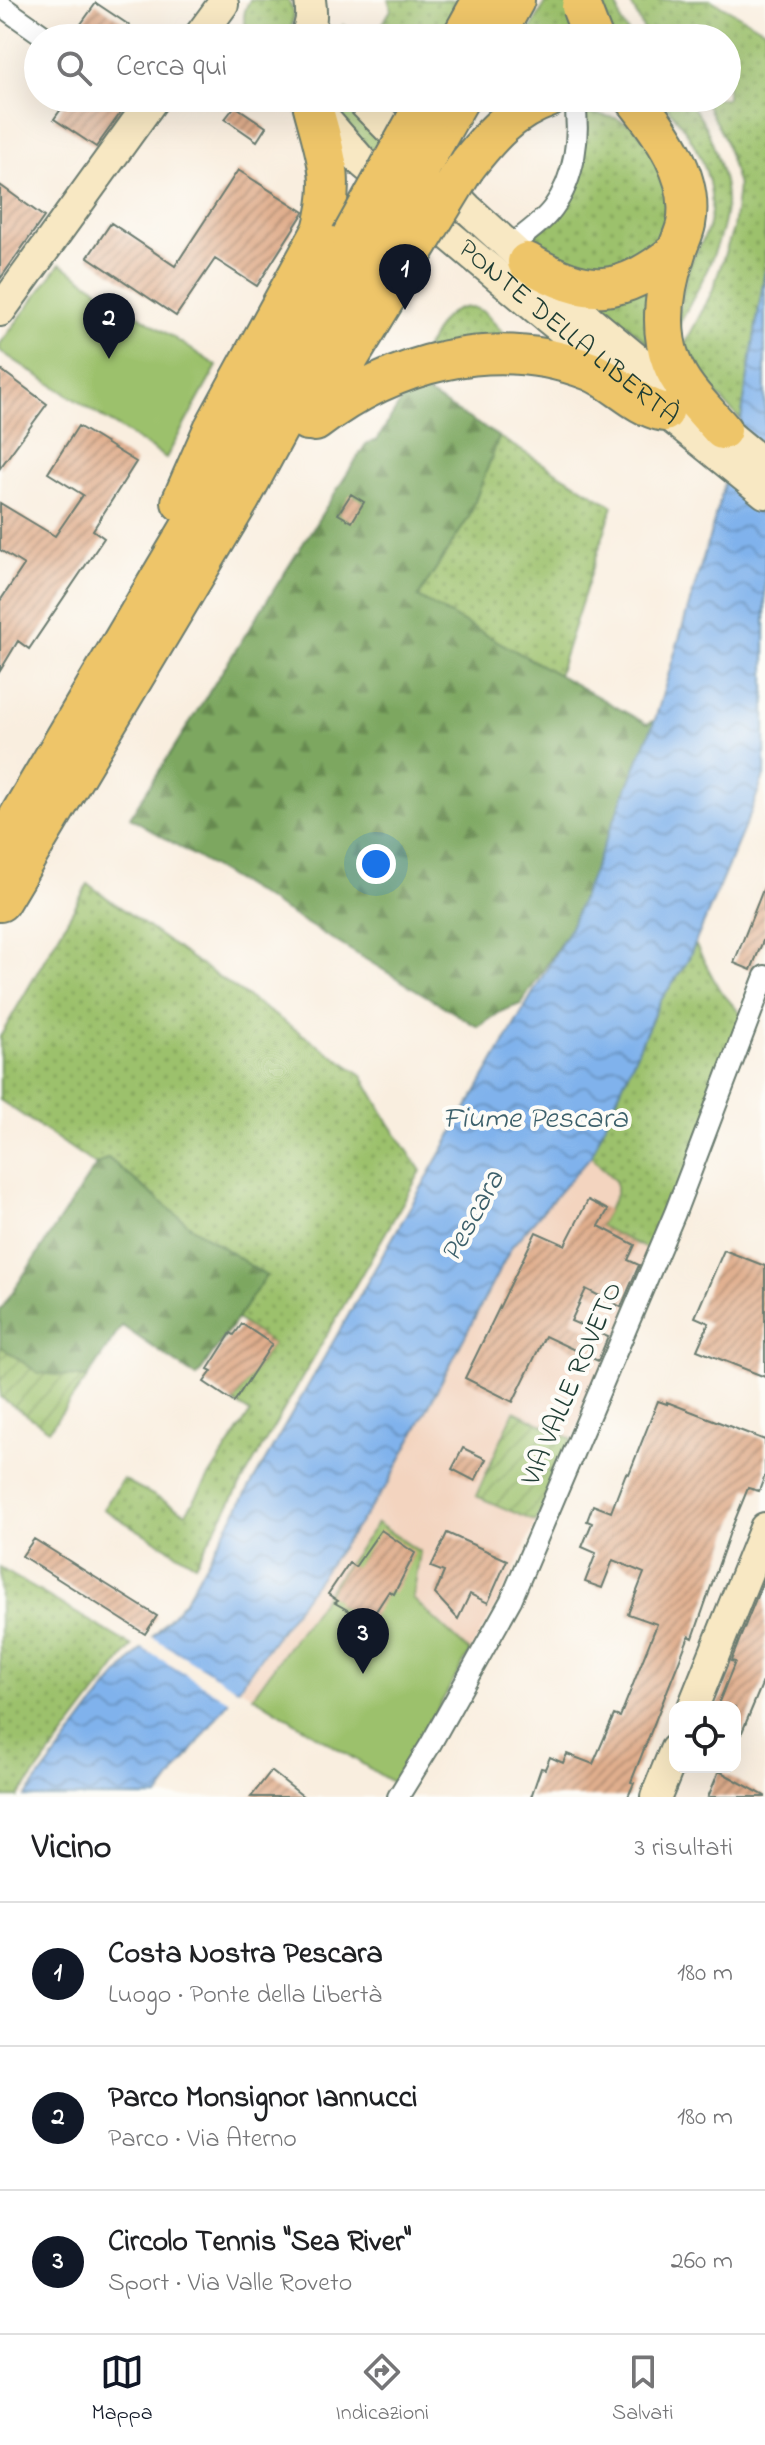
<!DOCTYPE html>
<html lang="it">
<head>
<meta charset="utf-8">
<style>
  :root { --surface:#fff; --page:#f6f6f6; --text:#202124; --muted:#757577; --line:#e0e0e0; --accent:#111827 }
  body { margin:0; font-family:"Indie Flower",sans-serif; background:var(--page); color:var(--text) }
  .controls { position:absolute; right:24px; bottom:24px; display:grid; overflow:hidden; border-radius:16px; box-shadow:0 8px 32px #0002 }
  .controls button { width:72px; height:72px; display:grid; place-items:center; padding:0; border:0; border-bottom:2px solid var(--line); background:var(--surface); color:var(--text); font:40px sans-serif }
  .you { position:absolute; left:376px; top:864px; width:28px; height:28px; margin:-20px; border:6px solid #fff; border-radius:50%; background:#1a73e8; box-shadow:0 0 0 12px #1a73e833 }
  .badge { display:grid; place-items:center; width:52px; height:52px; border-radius:50%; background:var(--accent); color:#fff; font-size:26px; font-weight:700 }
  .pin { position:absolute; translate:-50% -66px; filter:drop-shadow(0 2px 4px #0008) }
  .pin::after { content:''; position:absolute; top:42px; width:28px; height:24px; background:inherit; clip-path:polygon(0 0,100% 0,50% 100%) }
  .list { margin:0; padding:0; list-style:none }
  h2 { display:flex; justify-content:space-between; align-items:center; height:104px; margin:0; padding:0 32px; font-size:34px }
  h2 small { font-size:26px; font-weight:400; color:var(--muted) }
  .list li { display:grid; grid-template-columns:52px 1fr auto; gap:24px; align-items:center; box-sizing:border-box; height:144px; padding:0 32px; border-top:2px solid var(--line) }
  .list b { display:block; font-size:30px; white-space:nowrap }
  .list p { margin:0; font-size:26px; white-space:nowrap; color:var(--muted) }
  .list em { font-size:26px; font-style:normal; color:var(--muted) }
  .icon { flex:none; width:44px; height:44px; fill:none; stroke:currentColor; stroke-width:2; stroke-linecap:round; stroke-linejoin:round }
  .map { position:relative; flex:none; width:765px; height:1797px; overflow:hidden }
  .search { position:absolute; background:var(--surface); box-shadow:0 8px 32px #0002; left:24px; right:24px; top:24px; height:88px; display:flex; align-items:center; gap:20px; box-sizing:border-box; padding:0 28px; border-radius:44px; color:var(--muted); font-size:30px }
  .sheet { height:536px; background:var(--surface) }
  nav { display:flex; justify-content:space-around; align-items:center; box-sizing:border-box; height:112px; border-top:2px solid var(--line); background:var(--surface); font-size:22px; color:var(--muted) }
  nav a { display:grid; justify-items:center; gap:4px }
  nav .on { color:var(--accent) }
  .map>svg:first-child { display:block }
</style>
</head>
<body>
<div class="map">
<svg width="765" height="1797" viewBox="0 0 765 1797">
  <defs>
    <pattern id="grass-dots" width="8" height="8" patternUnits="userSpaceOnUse" patternTransform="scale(2)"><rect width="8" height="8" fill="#9cc16c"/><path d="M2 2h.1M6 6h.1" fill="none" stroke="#7f9e5a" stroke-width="1.8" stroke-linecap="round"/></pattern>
    <pattern id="forest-firs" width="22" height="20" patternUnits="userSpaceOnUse" patternTransform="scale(2)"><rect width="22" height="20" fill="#7da760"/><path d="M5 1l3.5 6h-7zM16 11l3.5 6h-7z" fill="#668950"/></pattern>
    <pattern id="garden-furrows" width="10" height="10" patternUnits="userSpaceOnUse" patternTransform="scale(2)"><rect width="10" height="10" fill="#9cc16c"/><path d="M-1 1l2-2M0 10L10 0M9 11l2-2" fill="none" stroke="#7f9e5a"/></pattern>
    <pattern id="water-waves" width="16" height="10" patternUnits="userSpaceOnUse" patternTransform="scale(2)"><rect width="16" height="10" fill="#80b2ec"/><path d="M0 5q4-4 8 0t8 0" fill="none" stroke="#6892c0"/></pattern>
    <pattern id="building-hatch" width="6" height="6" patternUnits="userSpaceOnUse" patternTransform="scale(2)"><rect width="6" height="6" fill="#e0ae8d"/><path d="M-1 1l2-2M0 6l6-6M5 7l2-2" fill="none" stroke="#b58f74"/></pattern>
  </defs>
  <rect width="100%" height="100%" fill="#fdfcf7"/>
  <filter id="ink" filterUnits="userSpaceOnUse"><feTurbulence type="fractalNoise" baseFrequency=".0125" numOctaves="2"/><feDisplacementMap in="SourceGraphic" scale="16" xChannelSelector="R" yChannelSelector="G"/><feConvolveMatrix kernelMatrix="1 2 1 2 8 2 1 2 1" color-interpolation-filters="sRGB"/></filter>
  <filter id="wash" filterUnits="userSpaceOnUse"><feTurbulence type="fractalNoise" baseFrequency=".006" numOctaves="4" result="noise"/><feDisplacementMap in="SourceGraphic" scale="32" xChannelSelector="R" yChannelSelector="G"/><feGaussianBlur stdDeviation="1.8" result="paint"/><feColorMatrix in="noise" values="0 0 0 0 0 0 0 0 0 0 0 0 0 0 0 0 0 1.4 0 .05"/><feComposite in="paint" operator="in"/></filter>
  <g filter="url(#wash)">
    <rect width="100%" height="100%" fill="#f9eedf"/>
    <!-- built -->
    <path fill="#f3d4bf" d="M591,1156l25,26v13l-9,15 28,35 20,8 -83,186 -57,-27 21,110 -34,73 -32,57 -57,-53 -36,-76 -124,173 -13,-8 148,-204 124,-238z"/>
    <!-- grass -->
    <path fill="url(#grass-dots)" stroke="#5e7f50" stroke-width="2" d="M250,0h38c29,49 -68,49 -38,0z
      M389,0h71l-20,38h-91l-5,-12 16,11 19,-8 12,-19z
      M547,0h22l10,38h-53z
      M601,0h15l5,22 11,16h-19z
      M629,0h82l54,30v240l-24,150c-23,-23 -44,-46 -56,-76l27,-52 21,-63 5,-43 -13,-46 -22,-42h24v-60h-79z
      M323,98h23l43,52 -7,13z
      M658,98h27c15,15 24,34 30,53 6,18 12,36 11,55 -3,41 -32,90 -51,126 5,-22 9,-53 17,-73 5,-9 11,-18 15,-28 16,-49 -15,-99 -49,-133z
      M583,114h13l19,4 19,8 37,53 -5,59 -36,30 -54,4 -22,-18 -22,-21c10,-8 22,-16 30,-25 24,-25 21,-63 21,-94z
      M651,287l10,68 -62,-55z
      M472,307l12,5 24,26 -84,13c14,-23 18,-43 48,-44z
      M499,437l114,69 -55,169 -141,-78 52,-80z
      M88,884l104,75 170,116 27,48 32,48 -226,393 -92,-55 20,-30 63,34 64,-100 -16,-11 38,-58 -35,-25 29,-43 -77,-51 -81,-67 -12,7 -96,-65v-63z
      M695,944l24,45 26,30 -90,234 -56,-27 17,-31v-13l-25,-26 68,-153 28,-41z
      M0,1568l132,78 -114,151h-18z"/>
    <!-- forest -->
    <path fill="url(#forest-firs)" stroke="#4e724a" stroke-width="2" d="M412,384l87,53 -30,80 -51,80 229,127 8,-4 -86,210 -48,74 -19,7 -24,16 -348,-210 236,-373 11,-4z
      M108,1158l81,67 77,51 -69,101 -75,-51 -35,52 -49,-5 -38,-27v-35l96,-146z"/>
    <!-- park -->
    <path fill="#9cc16c" stroke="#5e7f50" stroke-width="2" d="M60,264l157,102 -51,92 -166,-107v-7z
      M377,1523l43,29 -7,47 57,53 -75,132 -142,-88z"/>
    <!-- garden -->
    <path fill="url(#garden-furrows)" stroke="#5e7f50" stroke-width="2" d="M0,1346l38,27 49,5 -38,52 -49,-33z
      M514,1411l58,28 -36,83 -60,-26z"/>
    <!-- water -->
    <path fill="url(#water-waves)" stroke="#507890" stroke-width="2" d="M765,270v503l-14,39 -64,150 -28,41 -68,153 -79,90 -124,238 -230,313h-133l86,-114 73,-81 385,-672 86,-210 62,-209 24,-91z"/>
    <!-- pier -->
    <path fill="#f9eedf" d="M149,1635l93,57 -9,11 -94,-57z"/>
    <g id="blocks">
      <!-- building -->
      <path fill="url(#building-hatch)" d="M96,3l30,20 19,15h-74z
        M69,98h41l14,10 -28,39 -42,-28z
        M235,106l31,21 -9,14 -32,-22z
        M238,170l66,42 -47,74 -42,-27 -39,57 -88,-59 23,-34 64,43z
        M0,185l44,32 -44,62z
        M0,369l47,35 -47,64z
        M78,426l58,36 -43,68 11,8 -75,111 -11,-8 -18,30v-70l24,-36 -24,-15v-47l55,33 28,-41 -35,-22z
        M351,494l13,8 -12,20 -14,-8z
        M764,887l1,49 -14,34 -17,-7z
        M588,1200l20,10 -9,16 36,19 -7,15 11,5 -18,42 -35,-18 -15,32 37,16 -10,24 -53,-25 -32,66 -48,-24 71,-146 29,13z
        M724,1250l41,16v111l-68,-27 12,-27 -14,-6z
        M242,1324l30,20 -38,58 -30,-20 8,-11 -4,-2 23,-36 3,2z
        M658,1401l9,3v-2l98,38v35l-6,16 -11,-3 -18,44 -37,106 -4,-2 -58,146 3,1 -6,14h-97l10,-29 4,1 5,-12 13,6 4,-9 26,10 21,-49 6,2 37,-93 -29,-10 16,-41 -31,-13 -11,28 -17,-6 11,-29 -14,-6 10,-24 -5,-2 6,-16 18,7 15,-39 3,1z
        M463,1448l23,11 -11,22 -23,-12z
        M381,1530l34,23 -21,41 -5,-3 -20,31 -34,-19 3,-2 -10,-7 21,-31 6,4z
        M447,1533l60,27 -19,43 -18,-9 -12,25 -23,-25 9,-22 -13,-5z
        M34,1539l123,77 -12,18 -123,-78z
        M765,1576v101l-30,72v-42h-18l18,-45 -4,-1z
        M271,1771l33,26h-53z
        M719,1771l46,25v1h-57z"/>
    </g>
  </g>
  <g filter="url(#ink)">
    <use href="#blocks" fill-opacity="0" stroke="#6b7b70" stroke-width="2"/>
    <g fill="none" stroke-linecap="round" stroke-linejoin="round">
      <defs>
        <path id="street" d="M0,5l47,33
          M510,246c14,-11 32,-23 43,-38 22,-30 28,-74 21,-110
          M398,1797l31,-50 82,-147 164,-387 90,-237"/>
        <g id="secondary">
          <path d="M198,38l25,-34"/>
          <path d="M304,38c8,-12 8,-24 6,-38"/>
          <path d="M359,98l108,110 125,114 173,143"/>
          <path id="s1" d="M316,109l47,54 186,156 216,174"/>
          <path d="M0,311l154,-213"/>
          <path d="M693,1707l72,-179"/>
          <path d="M656,1797l19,-47"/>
        </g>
        <path id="highway" d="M461,38l21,-38
          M494,38l21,-38
          M634,98c27,34 61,79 52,126 -2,10 -7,19 -10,29 -11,34 -18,74 -5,108 10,27 33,48 51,69
          M414,123l13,-25
          M435,142l25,-44
          M465,168c24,-31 46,-57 84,-70
          M527,262c63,36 92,34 149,-10
          M307,421l41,-61 53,-87
          M315,422c78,-60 180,-88 275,-51 27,11 45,35 74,41
          M181,502l32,-73 109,-199c15,-53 3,-76 -10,-127
          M0,848l231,-390 120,-221
          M0,902l241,-404 132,-245"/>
      </defs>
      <!-- street casing -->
      <use href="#street" stroke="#6b7b70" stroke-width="24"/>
      <!-- secondary casing -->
      <use href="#secondary" stroke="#6b7b70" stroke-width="34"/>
      <!-- highway casing -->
      <use href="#highway" stroke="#6b7b70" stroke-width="42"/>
      <!-- street -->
      <use href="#street" stroke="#fff" stroke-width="20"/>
      <!-- secondary -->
      <use href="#secondary" stroke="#f8e8c3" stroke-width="30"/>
      <!-- highway -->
      <use href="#highway" stroke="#eec569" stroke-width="38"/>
      <defs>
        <path id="highway-bridge" d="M581,7l12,31
          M351,237l63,-114
          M373,253l62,-111
          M401,273l64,-105"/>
      </defs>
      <!-- highway-bridge casing -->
      <use href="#highway-bridge" stroke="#6b7b70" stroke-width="42" stroke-linecap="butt"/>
      <!-- highway-bridge -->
      <use href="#highway-bridge" stroke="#eec569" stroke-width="38"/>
    </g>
  </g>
  <g text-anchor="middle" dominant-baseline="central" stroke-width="8" stroke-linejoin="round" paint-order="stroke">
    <!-- street labels -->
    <g font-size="28" fill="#1f3d34" stroke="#fdfcf7">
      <text stroke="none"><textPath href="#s1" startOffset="338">PONTE DELLA LIBERTÀ</textPath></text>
      <text transform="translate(573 1384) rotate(-67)">VIA VALLE ROVETO</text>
    </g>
    <!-- water labels -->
    <g font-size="30" font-style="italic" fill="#3c606b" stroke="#fdfcf7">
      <text x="535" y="1120">Fiume Pescara</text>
      <text transform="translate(474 1217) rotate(-61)">Pescara</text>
    </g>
  </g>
</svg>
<div class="controls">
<button><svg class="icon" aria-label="locate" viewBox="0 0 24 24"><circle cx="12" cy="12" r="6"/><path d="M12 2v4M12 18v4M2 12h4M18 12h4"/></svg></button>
</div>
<div class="you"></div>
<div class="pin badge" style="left:405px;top:310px">1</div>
<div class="pin badge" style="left:109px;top:359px">2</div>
<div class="pin badge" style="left:363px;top:1674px">3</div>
<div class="search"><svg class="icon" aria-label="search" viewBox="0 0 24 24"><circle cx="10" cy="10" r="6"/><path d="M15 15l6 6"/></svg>Cerca qui</div>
</div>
<section class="sheet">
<h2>Vicino<small>3 risultati</small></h2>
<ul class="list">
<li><span class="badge">1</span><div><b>Costa Nostra Pescara</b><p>Luogo · Ponte della Libertà</p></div><em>180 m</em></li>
<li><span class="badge">2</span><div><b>Parco Monsignor Iannucci</b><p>Parco · Via Aterno</p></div><em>180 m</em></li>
<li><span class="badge">3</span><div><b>Circolo Tennis &quot;Sea River&quot;</b><p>Sport · Via Valle Roveto</p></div><em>260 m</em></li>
</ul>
</section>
<nav>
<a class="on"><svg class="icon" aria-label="map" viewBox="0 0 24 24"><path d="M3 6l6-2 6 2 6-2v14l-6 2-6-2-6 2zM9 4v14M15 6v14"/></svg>Mappa</a>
<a><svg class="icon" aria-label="directions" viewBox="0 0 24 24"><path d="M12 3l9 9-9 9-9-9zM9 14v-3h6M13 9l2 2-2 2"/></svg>Indicazioni</a>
<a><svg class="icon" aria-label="saved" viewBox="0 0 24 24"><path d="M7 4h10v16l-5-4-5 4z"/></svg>Salvati</a>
</nav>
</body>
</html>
